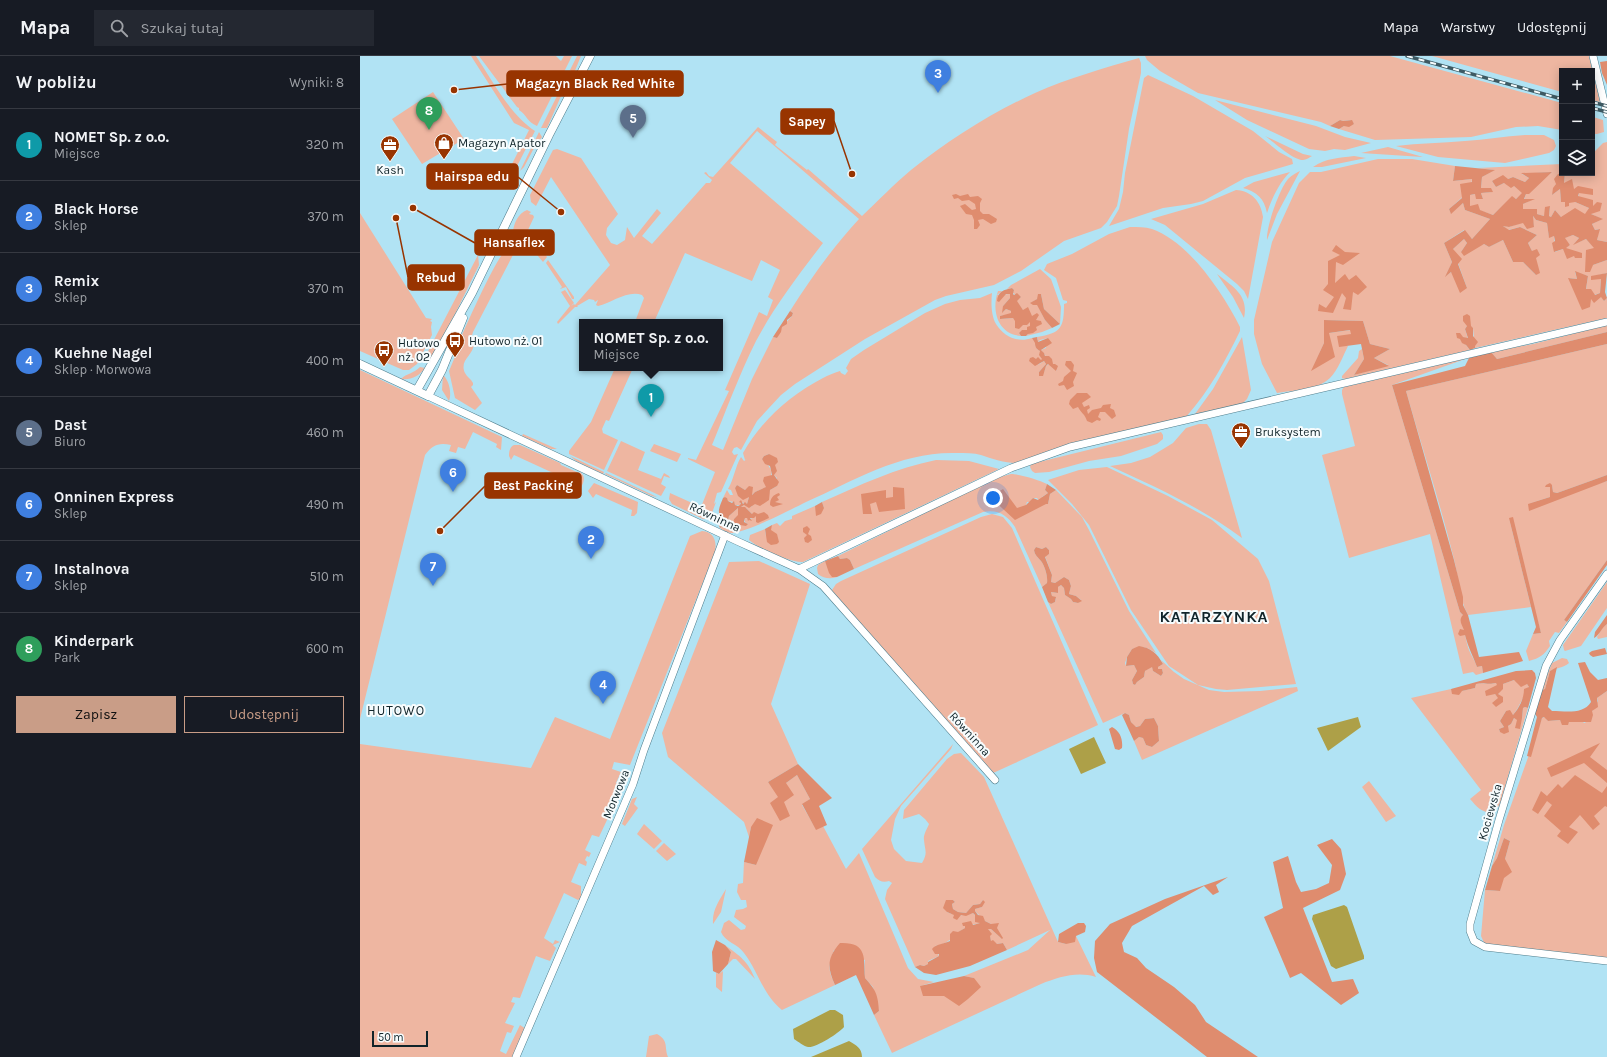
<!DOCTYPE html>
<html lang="pl">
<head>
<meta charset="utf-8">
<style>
  :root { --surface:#171b24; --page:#242831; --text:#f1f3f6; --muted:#9ea1a6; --line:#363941; --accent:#c99d87 }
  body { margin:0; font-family:Karla,sans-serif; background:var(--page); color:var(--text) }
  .controls { position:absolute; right:12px; top:12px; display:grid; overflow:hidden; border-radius:0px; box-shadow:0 2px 10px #0003 }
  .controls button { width:36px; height:36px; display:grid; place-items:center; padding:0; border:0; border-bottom:1px solid var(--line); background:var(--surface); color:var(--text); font:20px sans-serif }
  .scale { position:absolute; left:12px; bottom:10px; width:56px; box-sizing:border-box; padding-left:4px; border:2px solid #10242a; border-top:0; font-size:11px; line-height:14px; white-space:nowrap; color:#10242a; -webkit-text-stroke:3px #f7fcfd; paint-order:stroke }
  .you { position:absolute; left:633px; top:442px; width:14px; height:14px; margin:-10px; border:3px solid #fff; border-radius:50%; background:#1a73e8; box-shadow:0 0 0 6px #1a73e833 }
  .badge { display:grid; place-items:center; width:26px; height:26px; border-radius:50%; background:var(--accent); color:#fff; font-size:13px; font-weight:700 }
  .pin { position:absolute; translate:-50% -33px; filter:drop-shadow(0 1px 2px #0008) }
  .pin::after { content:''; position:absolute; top:21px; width:14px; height:12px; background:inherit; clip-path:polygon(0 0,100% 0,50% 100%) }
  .popup { position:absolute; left:219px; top:263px; width:144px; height:52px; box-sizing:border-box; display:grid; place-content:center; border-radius:0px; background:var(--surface); filter:drop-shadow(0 1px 3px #0005); font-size:13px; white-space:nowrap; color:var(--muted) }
  .popup b { font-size:15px; color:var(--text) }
  .popup::after { content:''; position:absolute; left:50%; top:100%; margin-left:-8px; border:8px solid transparent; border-top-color:var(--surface) }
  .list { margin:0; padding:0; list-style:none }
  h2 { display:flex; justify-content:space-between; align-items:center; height:52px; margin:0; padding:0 16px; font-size:17px }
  h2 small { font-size:13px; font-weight:400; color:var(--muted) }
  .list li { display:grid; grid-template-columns:26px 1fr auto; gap:12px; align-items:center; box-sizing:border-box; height:72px; padding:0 16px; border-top:1px solid var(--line) }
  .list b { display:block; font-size:15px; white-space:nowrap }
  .list p { margin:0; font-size:13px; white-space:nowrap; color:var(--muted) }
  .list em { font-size:13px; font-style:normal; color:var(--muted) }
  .actions { display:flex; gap:8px; padding:12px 16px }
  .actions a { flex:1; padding:9px 0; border:1px solid var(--accent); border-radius:0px; text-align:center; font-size:14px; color:var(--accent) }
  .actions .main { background:var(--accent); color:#111 }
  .icon { flex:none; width:22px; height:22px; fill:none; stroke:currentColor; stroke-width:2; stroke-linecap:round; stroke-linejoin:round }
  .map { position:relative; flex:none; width:1247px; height:1001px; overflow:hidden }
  header { display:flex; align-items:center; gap:24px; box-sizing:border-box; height:56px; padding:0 20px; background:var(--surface); border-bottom:1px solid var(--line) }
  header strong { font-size:19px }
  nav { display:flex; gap:22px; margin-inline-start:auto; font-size:14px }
  .search { width:280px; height:36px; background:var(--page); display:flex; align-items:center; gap:10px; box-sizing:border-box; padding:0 14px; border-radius:0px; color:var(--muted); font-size:15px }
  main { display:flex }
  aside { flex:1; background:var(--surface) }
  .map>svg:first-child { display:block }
</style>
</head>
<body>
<header>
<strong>Mapa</strong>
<div class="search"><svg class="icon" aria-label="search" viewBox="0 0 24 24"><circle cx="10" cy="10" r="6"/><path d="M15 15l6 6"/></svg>Szukaj tutaj</div>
<nav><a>Mapa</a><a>Warstwy</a><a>Udostępnij</a></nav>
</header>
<main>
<aside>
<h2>W pobliżu<small>Wyniki: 8</small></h2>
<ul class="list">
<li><span class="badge" style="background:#0f9aa8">1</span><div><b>NOMET Sp. z o.o.</b><p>Miejsce</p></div><em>320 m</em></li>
<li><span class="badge" style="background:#3f7fe0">2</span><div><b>Black Horse</b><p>Sklep</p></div><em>370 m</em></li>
<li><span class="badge" style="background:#3f7fe0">3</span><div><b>Remix</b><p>Sklep</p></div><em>370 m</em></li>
<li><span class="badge" style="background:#3f7fe0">4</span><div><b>Kuehne Nagel</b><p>Sklep · Morwowa</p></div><em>400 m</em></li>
<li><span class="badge" style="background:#5c6f8a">5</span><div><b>Dast</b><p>Biuro</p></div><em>460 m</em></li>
<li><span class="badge" style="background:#3f7fe0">6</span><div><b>Onninen Express</b><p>Sklep</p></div><em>490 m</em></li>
<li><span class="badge" style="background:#3f7fe0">7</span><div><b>Instalnova</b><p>Sklep</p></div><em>510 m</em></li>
<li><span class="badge" style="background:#2e9e5b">8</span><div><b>Kinderpark</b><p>Park</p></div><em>600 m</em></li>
</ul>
<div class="actions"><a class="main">Zapisz</a><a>Udostępnij</a></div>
</aside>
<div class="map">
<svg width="1247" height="1001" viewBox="0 0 1247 1001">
  <rect width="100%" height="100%" fill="#b1e3f4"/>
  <!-- green -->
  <path fill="#eeb6a1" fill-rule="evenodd" d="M111,0h5c16,24 34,59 59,75l-21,41 -5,-2 20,-40 -15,-7z
    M119,0h77l5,5 3,-5h8l-35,70c-10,-4 -10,-11 -18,-16v-2l-2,-1z
    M217,0h4l-7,17 -4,-3z
    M785,0h245l172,47v27l-24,-4 -22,1 -45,10 -96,3 -36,-11 5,-3 10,-2 -3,-4 -8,1 -3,-1 -10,6 -9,-4 -123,-29 -38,-22 -13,-11z
    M1072,0h157l11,46 -8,-2v-29h-30v21z
    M779,2l2,5v10l-12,56 -10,67 -2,10 -10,16 -6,6 -37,13 -43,30 -27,14 -48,11 -11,4 -70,39 -70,45 -14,11 -24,26 -16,29 -4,-3 -3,1 -2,4 2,3 4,-1 -17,38 -4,1 -3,11 2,-2 -4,11 -5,6h-4l-31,-15 -3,-5 1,-6 31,14 14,-35 -27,-13v-1l8,2 33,-69 -4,-1 34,-78 8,4 6,-16 -5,-3 12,-27 -19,-10 -9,21 -67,-28 -31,69h-19l9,-24 -2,-3c-15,-5 -30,8 -44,11l-2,-1 2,-5 -3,2 -1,-2 -5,-1 -12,7 1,1h-3l-17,17 -1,-2 13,-16 -9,-14 4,-2 9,13 -3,3 3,-2 1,1 35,-40 -59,-88 -15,29 -5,-4 -1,-7 23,-45 4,-1 24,9 37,56 -11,14 -1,7 5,8 6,2 8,-5 2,-13 7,11 23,-29 4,4 -19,23 10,8 54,-61h4l2,-3 -8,-7 2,-1 3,4 4,1 45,-50 19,15 -2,3 32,25 1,-1 54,47c16,-15 32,-32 49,-46 38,-30 80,-57 124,-77 34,-15 69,-25 104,-35zM397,75l102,88c-26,28 -48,59 -69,92l3,2 -1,3 -10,11 -5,11 -4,-1 -21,42 -29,71 -11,-5c14,-34 27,-70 44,-104 18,-34 43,-67 67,-98l-93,-80z
    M208,18l4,3 -3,6 1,-3 -4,5 2,1 -3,1 -18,41h-6z
    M788,19l45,21 60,35 26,21 13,7 1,5 -48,14 -42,23 -12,3 -28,4 -54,18 10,-17 4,-17 2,-19 19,-95z
    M73,36l31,47 -42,25 -30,-45z
    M855,44l101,26 29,11 26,6 -26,7 -11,-1 -9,2 -16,-2 -62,-29z
    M1232,55l1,6 10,3 1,12 -7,2h-5z
    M179,76l3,5 -8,11 -10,19 -4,4z
    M1165,79h19l10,5 2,6 -2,4 -5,3 -44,10 -67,-6 -42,-11c23,-3 46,-3 69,-5 20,-1 40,-5 60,-6z
    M905,80l38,18 9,2c-2,1 -6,4 -9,4 -10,0 -29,-18 -38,-24z
    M1247,86v100l-10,-2 2,-11 -4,1 -3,-6 10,-5 -11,-5 2,-8 -15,-9 1,-4 -15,-10 1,-9 -9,10 -4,11 8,-6 1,13h14l14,6 -3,6 -25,3 -6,-7 -4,7 -2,-1 1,-10 -6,10 -7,-2v-5h-14v-5l10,-5 -9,1 2,-6 26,-22 -30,2 7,4 -4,4 -12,-5 -5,2 -16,2 4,6 8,-4 10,3 9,7 -7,6 -4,-2 -19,18 -23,-8v-12l5,-1 8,5 -2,-6 11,-1 -11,-4 1,-11 12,-7 -16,-2 84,-4v9h30v-19l11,-11z
    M1028,91l35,10 -62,-4z
    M994,100l12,2 -44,9h-9c13,-9 26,-9 41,-11z
    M1018,103h34l43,7 -2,15 19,-2c0,12 -15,23 -23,30l2,4 12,-10 2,7 25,9 -18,20 -8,-9 -20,13 8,19 -6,14 5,-4 16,16 -14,-39 11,-10 3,4 -6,9 23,-8 5,3 14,-7 10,22h10l13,13 -4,-24 -4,-8 9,-8 -17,-8 -12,3 -6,-5 7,2 14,-5 11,5 -2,-12 4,5 11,3 2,14 5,-1 1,16 8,-3 11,7 7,2 -16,-10 5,-3 -6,-7 9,-3 6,3 -5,6 12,-5 9,9 -2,17 14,-5v13l-16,4 10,2 -1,14 -6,2 -8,-5 2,-14 -13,-4 2,7 -8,-1 22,21 10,-3 3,5 3,-3v20l-132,30 -2,-20 -6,-2 -2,3 3,10 -5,-2 -3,1 10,12 -125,29 -3,-1v-2l16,-18 1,-7 3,-2 2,10 -10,16 34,-10 -14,-7 16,-9 -20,-5 -7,-23 -39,-1v23l-12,27 17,-37 22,-3v4l-12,12h9c-5,10 -10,24 -18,32 -14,13 -36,12 -53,15l-15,-29 -8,-30v-14l18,-78 27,-59 11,-11h11z
    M940,115l-23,43 -10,26c-1,-13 13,-53 22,-62 3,-3 7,-5 11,-7z
    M930,116c-11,11 -18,26 -23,41 -3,-15 -10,-21 -24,-25l11,-6z
    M876,134c16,1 25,12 27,27l-15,82 -4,-8 -7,-7 -72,-59 -14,-6 52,-15z
    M167,154l4,2 -2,2 4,1 1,2 -6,13 19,27 -4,5 -10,-12 -11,-6 1,-3 -2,-1 -2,2 -6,-6c-1,-10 5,-23 14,-26z
    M0,157l66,105 6,1 -2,2 2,1 -1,5 1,8 -15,29 -8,6h-6l-43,-19z
    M770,171c8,0 15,0 22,2 37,13 71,64 88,98v4c-15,31 -31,60 -54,86l-170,46c-12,0 -23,-4 -35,-8 -7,-2 -16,-2 -24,-2 -55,-2 -102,27 -151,49 -14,7 -62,32 -75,31 -4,0 -8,-3 -11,-5l3,-3h4l2,-9 9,-8 1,7 -5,4 1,10 5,-4 8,-1 -3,-2v-4h2l2,2 9,-6h-6l-6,-6 -5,-1 3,-2 7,2 2,-3c6,-1 15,-6 17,-14l7,-4v-8l-3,-3 1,-10 -6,-11 -5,2 -2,3c12,11 11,14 5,28l-12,5 -4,4 -2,-9 -4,3 -8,-5 -2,3 2,3 12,6 -2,7 -6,-2 -1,3h-5l-1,-3 -6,-1 -2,-4 -3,1 4,-8 3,5h3l-2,-5 -3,-1c6,-10 7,-22 13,-32l3,4 3,-2 -2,1 -2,-7c18,-32 47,-58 80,-75 5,-3 11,-5 17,-7l1,2 4,2 3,-4 -2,-3 5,-9 13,-9 61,-37 20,-9 15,-4 20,-2 12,-5c-1,10 -1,22 4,31 8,13 22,19 36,14l4,5c-1,3 0,6 4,8l3,8 -5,6 6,-4 2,3 -7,8h5l2,-6 3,-2 8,7 -16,-21 5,-2 2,-10 -8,2 -2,2h-2l2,-2 -1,-3c24,-4 27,-9 27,-33l3,-1v-2l-4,-1 -7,-22 -12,-8 3,-6 25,-10 37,-20z
    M149,191l8,3 2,4 -5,-1 -41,79 -3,10 4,2c-1,12 -15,16 -9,29 2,4 6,6 8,10v2l-2,2 11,16 -7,7 -20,-12 -6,-27 8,-19 -2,-1c7,-16 43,-100 54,-104z
    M118,199l1,10 -23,47 -27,50 -5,-3z
    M188,204l26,37v2h-2l-6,-12 -6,2 2,-2 -16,-24z
    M680,213l11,10 10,28 -1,17 -16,-15 -3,-15 -4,5 -6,4 6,1 8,16 7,8 -10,4 -16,4 10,-9v-7l-13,-10 -7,-9 5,-4 -8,-4 1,-3 -2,-2 -5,1 4,-4z
    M857,218c16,13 32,21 27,44l-11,-21z
    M638,235h4l-5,4 13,-1v4l-7,8v6l3,-3 5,2v3l-11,2 1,3 12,-1 10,7 7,-4 1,5 -4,4 -8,3 2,3c-23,-2 -30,-25 -23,-45z
    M1247,269v7l-110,27 -6,-7 42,-8z
    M882,281l9,53 -4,9 -5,5 -47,10 18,-25z
    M1247,288v131l-50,18 -4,-1 -1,-7 -6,2 4,-1v11l-22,7 79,-23v79l-43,60 3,2 -8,11 -4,-1 -6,9 1,5c-6,9 -10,12 -21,15l-3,-10 7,-17 8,-1 -32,-115 22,89 -63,8c-9,-16 -9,-37 -14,-56 -14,-56 -32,-112 -48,-168z
    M1108,302l-76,27 68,227 3,3c1,12 2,24 6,35 2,5 6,11 8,17l5,-1 1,7 -7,2 -3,-3 -10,2 -33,-140 -81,24 -27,-103 33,-9 -13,-52v-4l2,-3z
    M60,311l5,1c-6,8 -13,12 -24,11 6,-6 12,-5 19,-12z
    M255,312h18l-24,53 -3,-1 -4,9 1,4 15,7 -14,30 -35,-16v-3l22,-29z
    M0,314l142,67 -1,13 -5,-3 1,-3 -24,-12 -8,17 -7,-2 -2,6 -7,-2 2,-6c-12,-3 -19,0 -26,10l-65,264z
    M83,319c6,5 9,18 6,26l-7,-11z
    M839,368h8l4,6 31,108c-40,-30 -86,-51 -132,-72l21,-3 19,-6 23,-14 13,-15z
    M801,376l2,3v4l-6,5 -36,12 -32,5 -40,11 -14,1 -3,-2 -2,-4 1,-3z
    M163,378l34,15h-6l-29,-13z
    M261,385l24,11 -7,18 23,9 3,-6 5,3 1,2 -6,-2 -3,8 5,3 -5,9 -54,-25z
    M294,388l27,10 -4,8 -27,-11z
    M154,389h6l40,18 1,2 18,8 1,-1c6,5 4,9 1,16l-6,2 2,-6 -63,-29 -3,5 -2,-4c0,-5 1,-9 5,-11z
    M210,400l34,16 -1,2 -27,-13z
    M576,404l33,1 30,8 -196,93c-12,1 -45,-14 -54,-22l1,-5 15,-6 1,7 6,-11 5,-2 3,3 5,-5 7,-2v-3l23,-10 1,3 8,-1 -2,-6c38,-17 74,-34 114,-42z
    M747,411l61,29 44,24 46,39 11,22 27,103 -69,6 -11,-1 -18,-4 -29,-19 -38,-56 -42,-85 -17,-21 -24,-24 31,-10z
    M246,417l51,24 -5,-1 -47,-22z
    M651,418c9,0 28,6 36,10l-2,6 3,3 -6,4v3l-3,1 -2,-3h-4l-3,4h-3l-1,3 10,1c4,-3 6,-4 12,-2l2,-10 6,-4 26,27 7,13 40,81 27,42c-9,-6 -14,-8 -24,-4l-5,8 -2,6 1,3 8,-1 3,6 -5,9 1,4 2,1 2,-3 7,-5 1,-6 7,-5 1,5 8,5 2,-3 -1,-4h-4v-2l5,-3 -2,-4 13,12 10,7 25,11 15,2 36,-1 37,-4 1,4 -156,69 -8,-19 5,-4 4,1 3,7 6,2 7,-6 -1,-15 -4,-8 -9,1 -5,7 -5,1 -4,-5 -2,-7 -4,-2 -22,10 -55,-121 3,2 4,-2 1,-4 -4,-2 -1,-4 7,1v-6l3,-2 3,3 1,7 6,4 2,3 5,1 3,-3 -5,-4 -7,-2 2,-8 -2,-6 -5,-3 -9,6 -4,-1 1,-7 -7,-19 4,-2v-4l-3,-3 -4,2 -6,-2 -2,3c1,6 4,7 7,11 4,5 7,16 6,22l-5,4 -27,-60c-8,-12 -17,-18 -32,-15l-129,57 -4,-9 -3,-2 -7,1 -2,-3 158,-78z
    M234,427l44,19 -1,11 -3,3h-3l1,-6 -36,-16 -3,4 -5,-7z
    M632,458l11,3 9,11 86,197 -107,49 -157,-179 -2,-5 4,-6 5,-3 140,-64z
    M342,475c12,1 15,10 13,21l-85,213 -16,-3 -2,7 9,3 -5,11 7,3 -24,51 -7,-2 -7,15 6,3 -2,4 -2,-1 -2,4 2,2 -1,4 -7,-3 -8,19 10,4v12l-3,2 -14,-7 -20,45 9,6 2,-4 5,2 -7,3 3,3 -6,13 -14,-5 -16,42 -7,-1 -2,5 4,1 -10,20 9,3 -3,7 -4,-1 -7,19 6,3 14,-29 6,4 -13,28h-153v-313l171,24 24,-51 55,22 80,-203z
    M399,505l51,23 -39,120 27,60 -30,18 16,20 2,-19 11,-8 13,24 -8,6 14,24 7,-3 23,43 13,-16 49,115 10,11 16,3 -14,4 54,-8 -10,-2 64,-26 22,-20 -43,20 -4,-7 -6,1 -6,-3 -3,-12h3l11,10 -11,-15 -6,-3 -10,-10v-2l7,-2 1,-7 -3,4 -7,1 -7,8 -8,-1 -5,-3 -1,-5 3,-2 -2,-2 -6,12c9,4 17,4 26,1l8,10 -16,3v2c-13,7 -13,15 -30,18l4,10 -11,5v3l-4,2 -4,-1 -5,2 -30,-68 2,-9 5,-7 -3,-2c-6,2 -10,0 -14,-4l-13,-28 91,-105 -2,5 -50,57 -6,13 -4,21 3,9 12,12 16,2c6,-10 3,-12 2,-23 -1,-5 3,-11 5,-16l-4,-5 -6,-5 -16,5 1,-9 43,-51 7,-5 7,-1 23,24 74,165 8,2 10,-8 20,41c-19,-6 -37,0 -55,7l-149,69 -18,-38 5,-4 -6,-24 -8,-9v-18l-31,-10c-6,16 -6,20 1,35l-53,25c-19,-15 -24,-39 -38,-57 -6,-9 -19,-11 -23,-21l3,-9 5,-3 12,10 4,-1 1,-3 -12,-9 2,-7 7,-1 4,-2 -1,-7h-5l-4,-8 1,-8 5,-1 1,-21 12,3 -5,-38 -2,10 -5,-15 -76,-65 -6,-24 67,-171z
    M465,505l8,16h4c-6,2 -13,2 -19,-3l-1,-6 1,-3z
    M1247,526v26l-26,38 -16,5 -1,-1 -1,-5z
    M1247,568v13l-9,2 -1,-2 6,-10z
    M1202,602l5,1 2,4c-6,5 -13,5 -19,8l-5,18 -4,1 11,-27z
    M1154,624l13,4 2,3c-6,9 -9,19 -16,28l-7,-4 -6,10 4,6 -5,2 1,3 11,-8 3,-6 4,2 4,-2 1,-10 2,-1 3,1 -28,96 -2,3 -4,-3h-3l-1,4 2,5c-11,-1 -15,-6 -22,-14l11,-9 -70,-92 40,-9 2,4 22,-5 1,-4c7,-2 12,1 20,-1l2,2 -3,9 8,8 -5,-8 5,-10z
    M1247,635v267l-121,-11 -5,-11 4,-46 15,1 5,-32 5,-18 -6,-3 -7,20 -5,8 12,-41 38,-107 3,-1 3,4 12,-1 3,5h4l2,-3 11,-1 5,2 13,-22 -1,-3z
    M1009,725l27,35 -10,6 -24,-35z
    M277,741l-3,7 4,4 -13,18 -3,-2 10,-25z
    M284,768l18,17 -8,8 -17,-15z
    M304,787l12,11 -9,7 -11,-10z
    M366,833l-5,23 -8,12c-1,-14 6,-23 13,-35z
    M365,889c15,11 23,16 30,34l-19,-20h-3l-5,5 3,-12z
    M363,915l-1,21 -6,-5v-14l3,1z
    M297,978c12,7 7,12 11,23h-22l3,-21z"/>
  <!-- forest -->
  <path fill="#df8c6e" d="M1247,5v24l-5,-12 -2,-11z
    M980,64l3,1 9,-1 2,4 -5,3 -5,-1 -5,3 -9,-3z
    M1095,110l40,4 -13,7 -1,11h10l2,4 -12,1 2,6h-7l-1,-5 -5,1v11l8,-2 2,6 13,5 19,-19 4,3 6,-6 -8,-7 -3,2 -7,-5 -8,4 -4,-6 11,-6 5,4 5,-2 12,5 4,-4 -8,-5 31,-1 -23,22h-3l-2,5h11l-12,5v5h14v5l7,2 1,-9 5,-1 -1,10 2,1 4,-7 6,7 14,-9 10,6 4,-6 -14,-6 -6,1v3l-4,1v-5h-4l-1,-13 -8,6 1,-7 3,-4 -2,-5 4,-5 7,-1 -1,10 8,-4 2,10 4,-3 15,3v6l-14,-2 -1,3 15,4v6l4,-4 5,1 -2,8 -9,3 12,5 -11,5 3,6 5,-1 -3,11 10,2v18l-14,5 -3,7h-5l1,-22 8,-2 -8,-9 -13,6 6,-7 -6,-3 -8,3 5,7 -4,3 16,5v5h-7l-1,-2 -7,3 -4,-10 -9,3 -2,-9 3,-2 -1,-5 -5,2 -2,-15 -11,-3 -3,-4 1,11 -7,2 -4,-6 -14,4 -6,-1 6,4 11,-3 17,8 -9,8 4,8 5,-2 3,6 -4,3 4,15 -4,2 -13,-13h-10l-10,-22 -14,7 -5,-3 -20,12 -3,-4 6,-9 -3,-4 -11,10 9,10 -4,5 9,24 -7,5 -9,-21 -6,5 7,-15 -8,-19 21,-13 7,9 18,-20 -25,-9 -2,-7 -12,11 -2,-5 13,-11 -2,-14 12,-2v-3l-19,2z
    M596,138l4,2 8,-2 2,3 8,-1 4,3 -2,4v8l3,3h6l8,5 -1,3 -5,2 -8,-5 -5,1 2,5 -3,4h-3v-9l-2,-5 -6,-1 -6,-8 5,-2 7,6 4,-1 -1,-5 -6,-4 -7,1 -4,-3 -4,1 -2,-4z
    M976,189l9,7 15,1 -17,12 -7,-3 -1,21 10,-9 4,6 7,-5 11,12 -9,8 -5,-3 -2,18 -8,-1 3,-11 -4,-5 -9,20 -15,-2 1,-7 7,4 8,-11 -11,-7 5,-6v-23l12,-6 -8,-4z
    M1215,215l13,5 -2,13h5l4,6 5,-2 1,-14 -10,1v-4l16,-3 -2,19 2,6 -3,3 -3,-4 -7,6 -3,-4 -1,8 -8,3 -14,-32 9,1z
    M652,232l2,2 -1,4 1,1 3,-2 4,4 -4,4 6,9 5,-3 4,9 5,-3 2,2 -3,5 5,1 1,3 -6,3 1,3 -4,3 -5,1 -2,2h-5l-2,-3 3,-3h5v-3l3,-1v-4l-3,3h-4l-4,4 -4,-1v-7l-2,-3 -13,1v-3l11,-3v-2l-5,-2 -4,4 1,-7 7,-8v-4h-4l-7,8 -2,-1c1,-10 7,-11 15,-13z
    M678,238h3l3,15 16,15 -8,4 -7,-8 -8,-15h-4l-3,-2 7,-4z
    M430,255l3,2 -1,3 -5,4v4l-5,3 -1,5 -4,6 -4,-1z
    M1107,258l3,2 1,10 2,2v8l5,6 -3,4v2l-5,2 -4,-5 -4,-2 -2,-4 -3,-1 -1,-5h4l3,4 5,1 -3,-9 2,-3 -4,-5v-5z
    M964,264l39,1 7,23 20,5 -16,9 15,8 -35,9 10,-16 -3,-15 -22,3 -2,-11 14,-2 -1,-4 -21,3 6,24 -24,14 13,-28z
    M1247,276v12l-201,47 48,169 9,37v8l5,10 11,42 40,-5 4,9 -40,12 -1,-7 -5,1c-4,-11 -9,-20 -12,-32l-5,1 -2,-2 2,-5 4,1c-2,-5 -6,-10 -1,-15l-3,-3 -68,-227 73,-19 4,-8 22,-6 6,7z
    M677,281l1,5 10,-4 4,5 -11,7 3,3 1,3h4l3,3 1,5h2l3,2 -2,5 -8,-7 -2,2 -3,10h-4v-4l7,-8 -2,-3 -9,5 -6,-5 1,-3 3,-1 3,2 2,-2 3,3 1,-1 -3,-4 1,-4c-4,-2 -5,-5 -5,-8l-3,-5z
    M706,305h5l3,4 -1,6 4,2 -4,9 1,4 -7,4 -3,-5 -5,1 -1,-2 5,-3 1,-4 7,-6 -6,-6z
    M717,337h10l4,4 -9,6 2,4 5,-2 1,3 -3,2 1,4 4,-4 9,-2 2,-3 8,-1 -1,4 4,2 2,6 -4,3 -7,-7h-5l-2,5 3,2 -1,2 -3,-1 -5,3 -5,-2c-2,-7 -6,-8 -9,-14l-5,2 -4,-5 1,-4z
    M409,398l8,4 1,4 -3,3 2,6 -3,4 5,7 -2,4 -7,4 -1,10 -9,6 -5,-2 -6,4 -5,-3 -3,2h4l7,7 2,-2 4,2 6,-2 4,3 1,3 -11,5 -2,-1v-6l-2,2h-4l2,3 -3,-1 -1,1 -1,-3h-2l-1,4 4,2 -2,2 -6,-1 -6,6 -1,-1 1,-11 4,-4v-7l-9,8 -2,9h-4l-3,3 -2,-5 4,-4c-6,-7 -2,-13 1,-21l2,-1 2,1 1,3 4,2 2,-2 1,4 3,1 2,-1 1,-2 -2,-1 2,-2 2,4 2,-2 2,2 2,-7 -6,3 -5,-4 -3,-8 2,-3 8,5 4,-4 4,1 -1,8 3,-3 11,-5 -3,-6 1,-4 8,-2 -2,-9 -5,-2 -3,-5 2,-3z
    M1247,419v6l-78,30 -1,-7 22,-7v-10h-5l1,-2 4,-2 2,2 1,7 4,1z
    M687,428l9,6 -6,4 -2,10h-2l-31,16 -25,-23 13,-8 14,19 9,-3 7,-7 5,2 10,-7 -3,-3z
    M533,431l11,1 1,21 -26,3 -3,-10 -6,2 2,10h-9l-2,-20 25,-4v8l7,-1z
    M419,437l1,2 -3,2 2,3 -4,2 8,2 -10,3 -3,-2c0,-7 3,-10 9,-12z
    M462,446l2,6 -3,6 -5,2 -1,-10z
    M1153,461l28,116 -8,1 3,-7 -27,-109z
    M412,469l-1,5 6,4 2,8 -2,2 -6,1 -4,-3 -2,-13z
    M447,470l3,3 -2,5 3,2 1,4 -4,3 -3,-1 -1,-4 3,-3 -4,-3v-4z
    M676,491l6,2 4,-2 3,3v4l-4,3 7,18 -1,7 4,1 9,-6 5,3 2,6 -2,8 7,2 6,5 -4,2 -5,-1 -2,-3 -6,-4 -1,-7 -3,-3 -3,2v6l-7,-1 1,4 4,1 -1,5 -4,2 -3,-2 -6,-15 5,-4c1,-6 -2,-17 -6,-22 -3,-4 -6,-5 -7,-11z
    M478,500l2,3 7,-1 3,2 4,9 -17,8h-5l-3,-4 -4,-12z
    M1247,504v5l-40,57 -3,-2z
    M1247,559v9c-6,4 -7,11 -13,14l1,-6z
    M779,590c12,2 18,7 24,18l-5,3v2h4l1,4 -2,3 -8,-5 -1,-4 -7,4 -1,6 -7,5 -2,3 -2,-1 -1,-4 5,-9 -3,-6 -8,1 1,-9 5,-8z
    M1245,592l2,6 -14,3 -3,-2 -1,-2 3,-2z
    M1225,606l5,10 8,8 9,-2v13l-10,7 1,9 -6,4 1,4 -2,7h-22l-1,3h-6l-2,-5 -12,1 -4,-4 -2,1 -11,39 -4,-1 10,-39 -3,-5 7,-22 4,-1 5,-18 7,-4 -9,40 4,4c13,0 31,4 39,-9l-13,-39z
    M1172,614l3,3 1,5 -8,30 -3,-1 -2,1 -1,10 -2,11 -5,-1 2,-8 -3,-2 -3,6 -3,2 1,6 -5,2 -4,-2 -1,-3 5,-2 -4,-6 6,-10 4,-1 3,5c6,-7 11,-16 11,-26l5,-2 -2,-3 -6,3 -7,-7 -11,4v5l-5,5 5,3v5l-7,5 -4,-4 6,-5 -3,-4 -9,2 -1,-5 12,-6 -1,-2c-9,2 -12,-1 -20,1l-1,4 -13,3 -3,4 -7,-1 -1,-5 65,-18z
    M765,657l4,2 2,7 5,5 4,-1 5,-7 9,-1 4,8 1,15 -7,6 -6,-2 -3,-7 -4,-1 -5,4 -12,-26z
    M752,671c8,4 11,12 10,21l-3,2 -4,-1 -6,-20z
    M1240,687l-10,14 17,13v13l-23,-20 -33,14 -4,-9z
    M438,708l34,34 -13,8 8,19 -11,5 -14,-26 8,-5 -13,-24 -11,8 8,12 -10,7 6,14 -10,5 -10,-18 8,-6 -10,-15z
    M1215,719l27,18 5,-7v21l-2,-1 -11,10 6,8 -7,6 -13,-15 -11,12 9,5 -10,12 -11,-8 4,-5 -17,-15 8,-11 -5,-4 -9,13 -6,-4 9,-19 6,5 11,-12 4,4z
    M397,762l16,7 -17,40 -12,-3 7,-35z
    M1144,782l6,3 -5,18 7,13 -8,6 -4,13 -15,-1 7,-24 5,-8z
    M972,783l9,10 5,25 -6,16 -37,18 29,74 21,-3 6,14 -18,12 -40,-32 -11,5 -26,-61 19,-9 -10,-46 15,-6 8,26 5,10 15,-3 13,-6 3,-18 -15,-20z
    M868,821l-12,8 3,7 -6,3 -9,-9 -72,40 -10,17 2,9 13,6 9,10 28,19 21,18 11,17 52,35h-51l-110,-85 -3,-14 1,-17 15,-17 55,-25z
    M586,844h7l2,2 -3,2 1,5 5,3 8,1 7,-8 7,-1 3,-4 2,2 -3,5 -7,2v2l3,4 5,1 2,5 6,3 8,-1 -2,5 6,10 -1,1 -11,-10h-3l4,5 -2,2 1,5 2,-1 4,4 6,-1 4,7 -37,16 -34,9 -12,-2 -9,-6 5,-2 4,1 4,-2v-2l11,-6v-2h-4l-3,-5c4,-5 12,-5 18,-8v-7l3,-3 5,1 7,-4v-2h-2l-1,-3 9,-2 2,4 7,-2 -5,-1v-7l-2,-2 -7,3 -5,-1 -4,5 -4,-2 1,-3 -7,-3 -4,-4z
    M718,867h6l2,3 -1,6 -9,4 -1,6 -9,2 -8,-2 1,-8z
    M356,884l9,5 6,7 -3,12 -9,10 -6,-3 -1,-19z
    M480,887c27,-1 24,14 25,35 11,12 13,17 14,33l-5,4 -18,-40 -21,10c-8,-18 -8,-27 5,-42z
    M604,920l10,2 7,9 -13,12 -9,7 -15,-10h-21l-3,-10z"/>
  <!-- water -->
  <path fill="#ada048" d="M998,661l3,10 -33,24 -11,-23z
    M734,681l12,26 -25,11 -12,-25z
    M984,849l3,2 17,49v3l-28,10 -5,-3 -19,-47 1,-4z
    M470,954h5l8,5 1,12c-5,6 -28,21 -36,20 -5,-1 -9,-5 -14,-8l-1,-10z
    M489,985c7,4 13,7 13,16h-51z"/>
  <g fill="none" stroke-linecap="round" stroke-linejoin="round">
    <defs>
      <path id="minor" d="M1233,0l14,58
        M68,340l311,146 60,27 24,17 172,194
        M439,513l212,-101 59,-21 537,-125
        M1247,518l-47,66 -14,26 -47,154 -29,104v7l4,10 11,6 122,14
        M156,1001l117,-273 11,-34 81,-215"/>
      <path id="tertiary" d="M0,308l68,32 14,-26 21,-52
        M57,334l55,-97 77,-158 41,-79"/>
    </defs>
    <!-- minor casing -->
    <use href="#minor" stroke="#4e7d8c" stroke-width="8"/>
    <!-- tertiary casing -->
    <use href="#tertiary" stroke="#4e7d8c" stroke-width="9"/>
    <!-- minor -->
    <use href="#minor" stroke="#fff" stroke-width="7"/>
    <!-- tertiary -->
    <use href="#tertiary" stroke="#fff" stroke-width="8"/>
    <defs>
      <path id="rail" d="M1047,0l155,43
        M1232,46l15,4
        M1232,52l15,4"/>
    </defs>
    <!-- rail casing -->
    <use href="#rail" stroke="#3e5a63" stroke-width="3.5"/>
    <!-- rail -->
    <use href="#rail" stroke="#f7fcfd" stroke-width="2" stroke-dasharray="6" stroke-linecap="butt"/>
  </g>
  <!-- icons -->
  <defs>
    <symbol id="shop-pin" viewBox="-11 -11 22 30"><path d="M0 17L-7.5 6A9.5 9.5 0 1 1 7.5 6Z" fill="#983400" stroke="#f7fcfd"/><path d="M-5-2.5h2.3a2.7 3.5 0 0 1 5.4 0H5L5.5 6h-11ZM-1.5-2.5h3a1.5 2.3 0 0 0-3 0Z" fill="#fff"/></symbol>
    <symbol id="office-pin" viewBox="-11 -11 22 30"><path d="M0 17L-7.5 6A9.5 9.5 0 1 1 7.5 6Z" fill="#983400" stroke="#f7fcfd"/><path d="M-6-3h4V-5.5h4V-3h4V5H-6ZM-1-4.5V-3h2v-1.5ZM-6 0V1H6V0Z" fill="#fff"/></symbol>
    <symbol id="bus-pin" viewBox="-11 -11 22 30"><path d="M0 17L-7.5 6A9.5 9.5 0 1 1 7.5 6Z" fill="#983400" stroke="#f7fcfd"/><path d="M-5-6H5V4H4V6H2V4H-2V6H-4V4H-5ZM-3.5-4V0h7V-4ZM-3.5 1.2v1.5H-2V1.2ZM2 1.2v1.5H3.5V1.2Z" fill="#fff"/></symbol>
  </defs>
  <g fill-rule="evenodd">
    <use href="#shop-pin" x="73" y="76" width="22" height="30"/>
    <use href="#office-pin" x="19" y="78" width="22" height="30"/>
    <use href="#bus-pin" x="84" y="274" width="22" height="30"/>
    <use href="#bus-pin" x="13" y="283" width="22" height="30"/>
    <use href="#office-pin" x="870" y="365" width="22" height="30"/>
  </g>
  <g text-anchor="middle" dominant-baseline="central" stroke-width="4" stroke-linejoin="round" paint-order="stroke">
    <!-- poi labels -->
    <g font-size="12" fill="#10242a" stroke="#f7fcfd" text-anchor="start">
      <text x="98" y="87">Magazyn Apator</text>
      <text x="30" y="114" text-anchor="middle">Kash</text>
      <text x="109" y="285">Hutowo nż. 01</text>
      <text x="38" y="287">Hutowo<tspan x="38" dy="14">nż. 02</tspan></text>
      <text x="895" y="376">Bruksystem</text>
    </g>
    <!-- street labels -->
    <g font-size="12" fill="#10242a" stroke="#f7fcfd">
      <text transform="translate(355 461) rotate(25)">Równinna</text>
      <text transform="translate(610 678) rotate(48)">Równinna</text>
      <text transform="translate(256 738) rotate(-68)">Morwowa</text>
      <text transform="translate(1130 756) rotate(-74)">Kociewska</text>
    </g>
    <!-- neighbourhood labels -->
    <g font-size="13" letter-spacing="1" fill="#10242a" stroke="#f7fcfd">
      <text x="36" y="654">HUTOWO</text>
    </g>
    <!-- district labels -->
    <g font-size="16" font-weight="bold" letter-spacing="1" fill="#10242a" stroke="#f7fcfd">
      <text x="854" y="560">KATARZYNKA</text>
    </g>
  </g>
  <!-- callouts -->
  <path fill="none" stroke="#983400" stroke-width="1.5" d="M94 34L147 28M492 118L474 65M201 156L158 121M53 152L115 187M36 162L48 221M80 475L125 430"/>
  <g fill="#983400" stroke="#f7fcfd" stroke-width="1.5">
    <circle cx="94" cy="34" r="4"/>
    <circle cx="492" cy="118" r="4"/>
    <circle cx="201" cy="156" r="4"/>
    <circle cx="53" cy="152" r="4"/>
    <circle cx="36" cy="162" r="4"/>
    <circle cx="80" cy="475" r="4"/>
  </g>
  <g fill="#983400" stroke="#983400" stroke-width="1.5">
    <rect x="147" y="15" width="176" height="25" rx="4"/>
    <rect x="421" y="53" width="53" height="25" rx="4"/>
    <rect x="67" y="108" width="91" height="25" rx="4"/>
    <rect x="115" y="174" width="79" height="25" rx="4"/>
    <rect x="48" y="209" width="56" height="25" rx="4"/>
    <rect x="125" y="417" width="96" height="25" rx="4"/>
  </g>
  <g font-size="13" text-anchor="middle" font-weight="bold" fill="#fff">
    <text x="235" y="32">Magazyn Black Red White</text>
    <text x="447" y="70">Sapey</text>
    <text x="112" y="125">Hairspa edu</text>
    <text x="154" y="191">Hansaflex</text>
    <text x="76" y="226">Rebud</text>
    <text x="173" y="434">Best Packing</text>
  </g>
</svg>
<div class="controls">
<button>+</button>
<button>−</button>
<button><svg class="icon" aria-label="layers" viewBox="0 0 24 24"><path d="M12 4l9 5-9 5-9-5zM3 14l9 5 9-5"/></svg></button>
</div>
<div class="scale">50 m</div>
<div class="you"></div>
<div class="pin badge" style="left:291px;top:361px;background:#0f9aa8">1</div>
<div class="popup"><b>NOMET Sp. z o.o.</b>Miejsce</div>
<div class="pin badge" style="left:231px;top:503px;background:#3f7fe0">2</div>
<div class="pin badge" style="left:578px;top:37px;background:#3f7fe0">3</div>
<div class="pin badge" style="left:243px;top:648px;background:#3f7fe0">4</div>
<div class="pin badge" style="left:273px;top:82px;background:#5c6f8a">5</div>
<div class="pin badge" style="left:93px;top:436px;background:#3f7fe0">6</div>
<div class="pin badge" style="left:73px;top:530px;background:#3f7fe0">7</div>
<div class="pin badge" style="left:69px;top:74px;background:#2e9e5b">8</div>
</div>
</main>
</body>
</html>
